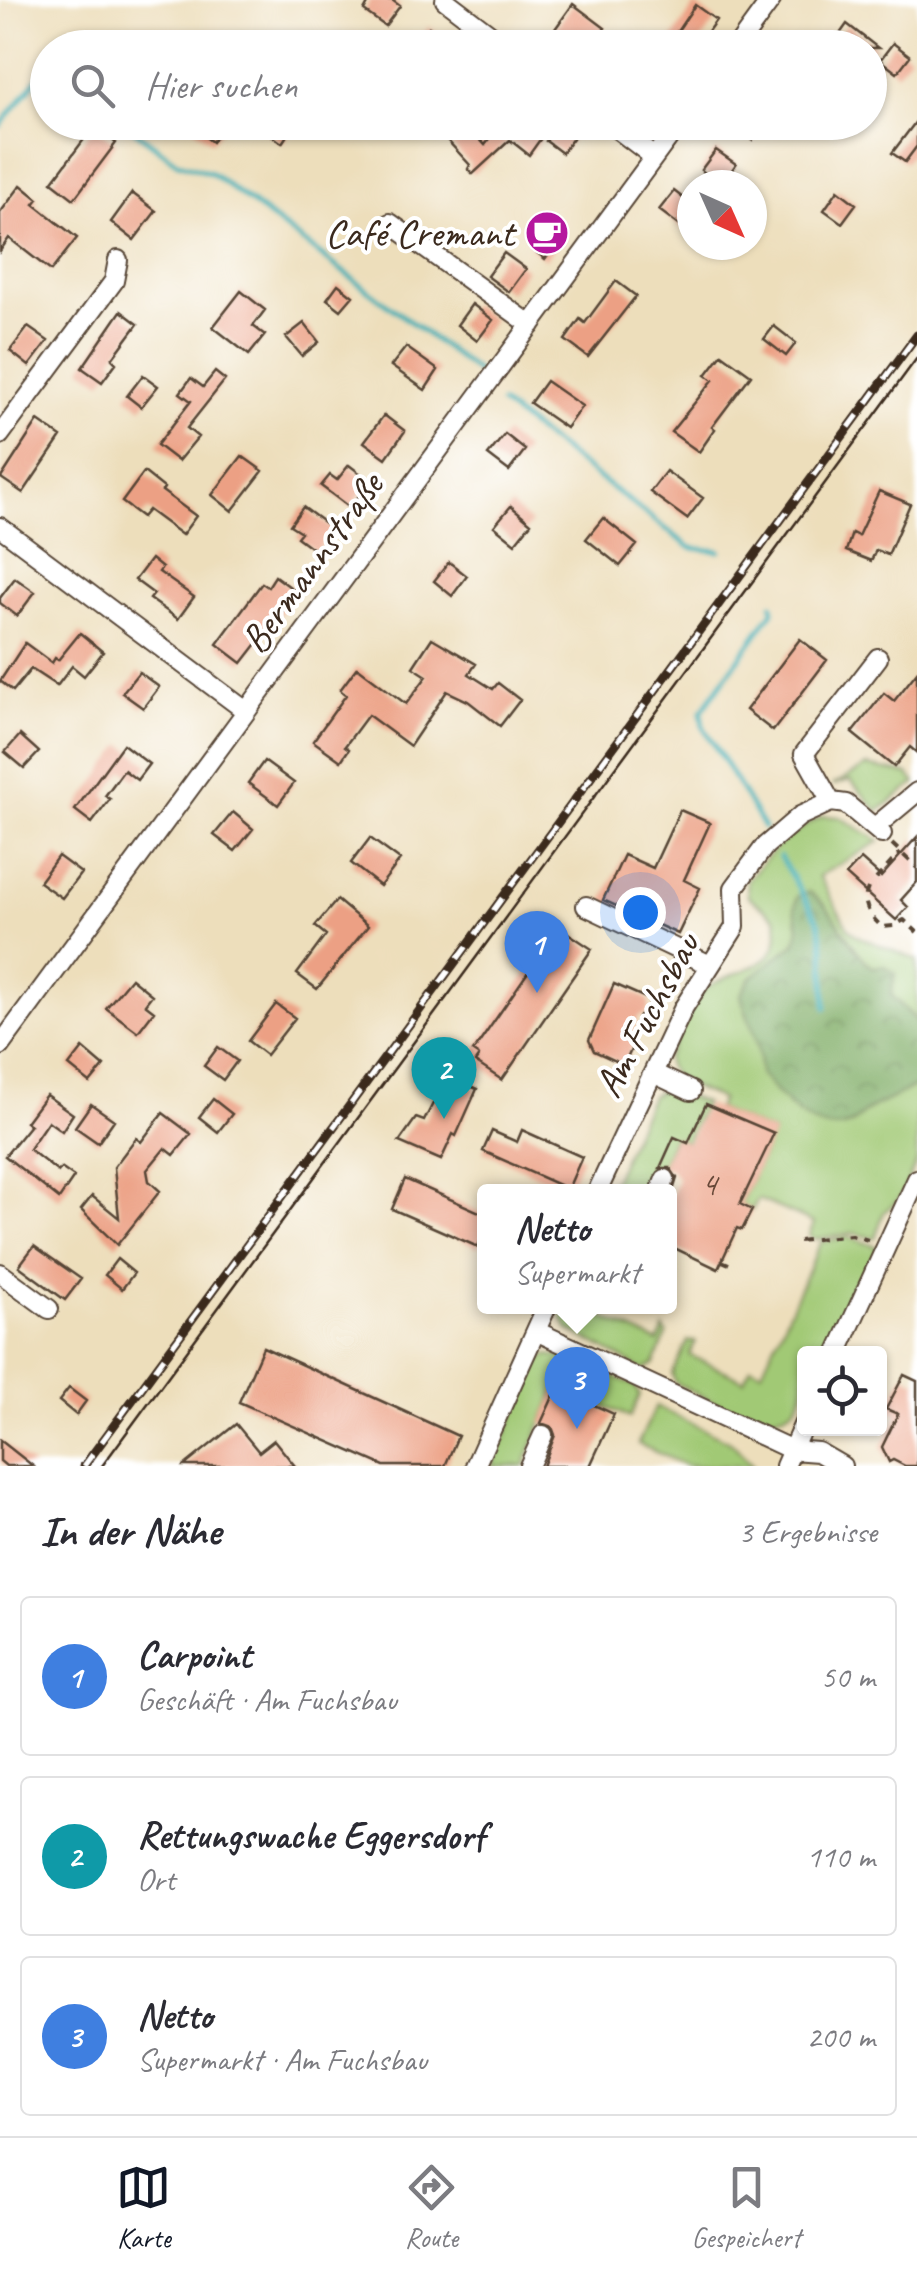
<!DOCTYPE html>
<html lang="de">
<head>
<meta charset="utf-8">
<style>
  :root { --surface:#fff; --page:#f2f2f3; --text:#2b2b33; --muted:#7c7c81; --line:#e1e1e2; --accent:#111827 }
  body { margin:0; font-family:Caveat,sans-serif; background:var(--page); color:var(--text) }
  .controls { position:absolute; right:30px; bottom:30px; display:grid; overflow:hidden; border-radius:10px; box-shadow:0 2px 8px #0004 }
  .controls button { width:90px; height:90px; display:grid; place-items:center; padding:0; border:0; border-bottom:2px solid var(--line); background:var(--surface); color:var(--text); font:50px sans-serif }
  .compass { position:absolute; left:677px; top:170px; width:90px; height:90px; border-radius:50%; background:var(--surface); box-shadow:0 2px 8px #0004; rotate:135deg }
  .you { position:absolute; left:640px; top:912px; width:35px; height:35px; margin:-25px; border:8px solid #fff; border-radius:50%; background:#1a73e8; box-shadow:0 0 0 15px #1a73e833 }
  .badge { display:grid; place-items:center; width:65px; height:65px; border-radius:50%; background:var(--accent); color:#fff; font-size:32px; font-weight:700 }
  .pin { position:absolute; translate:-50% -82px; filter:drop-shadow(0 2px 5px #0008) }
  .pin::after { content:''; position:absolute; top:52px; width:35px; height:30px; background:inherit; clip-path:polygon(0 0,100% 0,50% 100%) }
  .popup { position:absolute; left:477px; top:1184px; width:200px; height:130px; box-sizing:border-box; display:grid; place-content:center; border-radius:10px; background:var(--surface); filter:drop-shadow(0 2px 8px #0005); font-size:32px; white-space:nowrap; color:var(--muted) }
  .popup b { font-size:38px; color:var(--text) }
  .popup::after { content:''; position:absolute; left:50%; top:100%; margin-left:-20px; border:20px solid transparent; border-top-color:var(--surface) }
  .list { margin:0; padding:0; list-style:none }
  h2 { display:flex; justify-content:space-between; align-items:center; height:130px; margin:0; padding:0 40px; font-size:42px }
  h2 small { font-size:32px; font-weight:400; color:var(--muted) }
  .list li { display:grid; grid-template-columns:65px 1fr auto; gap:30px; align-items:center; box-sizing:border-box; height:160px; margin:0 20px 20px; padding:0 20px; border:2px solid var(--line); border-radius:10px }
  .list b { display:block; font-size:38px; white-space:nowrap }
  .list p { margin:0; font-size:32px; white-space:nowrap; color:var(--muted) }
  .list em { font-size:32px; font-style:normal; color:var(--muted) }
  .icon { flex:none; width:55px; height:55px; fill:none; stroke:currentColor; stroke-width:2; stroke-linecap:round; stroke-linejoin:round }
  .map { position:relative; flex:none; width:917px; height:1466px; overflow:hidden }
  .search { position:absolute; background:var(--surface); box-shadow:0 2px 8px #0004; left:30px; right:30px; top:30px; height:110px; display:flex; align-items:center; gap:25px; box-sizing:border-box; padding:0 35px; border-radius:55px; color:var(--muted); font-size:38px }
  .sheet { height:670px; background:var(--surface) }
  nav { display:flex; justify-content:space-around; align-items:center; box-sizing:border-box; height:140px; border-top:2px solid var(--line); background:var(--surface); font-size:28px; color:var(--muted) }
  nav a { display:grid; justify-items:center; gap:5px }
  nav .on { color:var(--accent) }
  .map>svg:first-child { display:block }
</style>
</head>
<body>
<div class="map">
<svg width="917" height="1466" viewBox="0 0 917 1466">
  <defs>
    <pattern id="forest-crowns" width="20" height="18" patternUnits="userSpaceOnUse" patternTransform="scale(2.5)"><rect width="20" height="18" fill="#80ad66"/><path d="M2 6a3 3 0 1 1 6 0M12 15a3 3 0 1 1 6 0" fill="none" stroke="#6a8d53"/></pattern>
  </defs>
  <rect width="100%" height="100%" fill="#fff"/>
  <filter id="ink" filterUnits="userSpaceOnUse"><feTurbulence type="fractalNoise" baseFrequency=".01" numOctaves="2"/><feDisplacementMap in="SourceGraphic" scale="20" xChannelSelector="R" yChannelSelector="G"/><feConvolveMatrix kernelMatrix="1 2 1 2 8 2 1 2 1" color-interpolation-filters="sRGB"/></filter>
  <filter id="wash" filterUnits="userSpaceOnUse"><feTurbulence type="fractalNoise" baseFrequency=".0048" numOctaves="4" result="noise"/><feDisplacementMap in="SourceGraphic" scale="40" xChannelSelector="R" yChannelSelector="G"/><feGaussianBlur stdDeviation="2.25" result="paint"/><feColorMatrix in="noise" values="0 0 0 0 0 0 0 0 0 0 0 0 0 0 0 0 0 1.4 0 .05"/><feComposite in="paint" operator="in"/></filter>
  <g filter="url(#wash)">
    <rect width="100%" height="100%" fill="#eddebb"/>
    <!-- green -->
    <path fill="#a1c974" stroke="#6e7a49" stroke-width="2.5" d="M867,766l41,8 8,9 -38,28 -28,-31 -17,5z
      M823,816l16,1 41,24 -61,35 29,52 9,8 60,24v201l-17,38 -16,13 -9,26 -23,-5 -37,6 -6,-3 5,-13 -56,-24 -6,11 -12,-6 33,-71 -56,-24 4,-10c-20,-9 -51,-16 -55,-40 10,-18 25,-59 39,-70 29,-23 84,-18 71,-71l-28,-22 -1,-15c23,-29 42,-49 76,-65z
      M666,1088l38,15 -18,39 -13,-5 -19,44 3,2 -4,8 -45,1 43,-96z
      M849,1237l29,10 -56,106 -18,1c0,10 2,22 0,32 -10,61 -97,13 -128,-3l-4,-9 16,-33 7,1 -6,13 55,25 7,-13 11,4 59,-129z
      M566,1306l35,1 -3,8 60,27 6,-13 3,5 -13,30 -11,6 -75,-41 -6,-11z
      M547,1355l13,1 74,29 6,10 -10,22 -73,-31 -33,80h-32l46,-104z
      M656,1406l76,37 21,23h-67l-48,-22z"/>
    <!-- forest -->
    <path fill="url(#forest-crowns)" stroke="#5e6c42" stroke-width="2.5" d="M809,892c30,20 35,50 63,75l12,-1 11,7 -4,22 26,26v64c-16,10 -33,16 -49,25 -6,3 -11,12 -18,15 -37,14 -70,-28 -90,-51 1,-36 -11,-46 -19,-79l10,-18 45,-34 3,-15 -4,-19 2,-12z"/>
    <g fill="none" stroke-linecap="round" stroke-linejoin="round">
      <!-- stream -->
      <path stroke="#3badb3" stroke-width="5" d="M123,122l55,41 33,10 268,200
        M0,126l48,-61
        M501,404l190,144 29,3
        M764,828l-61,-102 -2,-14 72,-101 -1,-7
        M780,857l39,65 5,26 2,60"/>
    </g>
    <g id="blocks">
      <!-- building -->
      <path fill="#eca084" d="M370,0h22l8,6 -15,20 -21,-15z
        M573,4l32,24 -14,20h-11l-25,-19z
        M695,5l21,15 -20,28h-30z
        M847,24l31,24h-48z
        M429,27l28,21h-43z
        M893,43l17,13 -13,17 -17,-13z
        M917,120v26l-12,16 -13,-9z
        M186,122h41l-15,20z
        M253,122h43l-14,21z
        M503,122h26l15,12 -15,21 -19,-15 -37,34 -5,-5 2,-4 -22,-24 18,-17 19,21z
        M560,122l16,12 -14,19 -16,-12z
        M725,122h38l-11,18z
        M94,126l22,17 -42,56 -22,-17z
        M716,150l20,14 -14,21 -21,-15z
        M21,185l17,14 -4,5 43,34 -26,33 -42,-33 -9,13v-38z
        M838,190l18,14 -14,19 -18,-13z
        M674,191l18,14v13l-9,10 -24,-18z
        M132,193l24,18 -22,29 -23,-18z
        M547,224l15,12 -17,23 -15,-12z
        M504,253l22,16 -17,23 -22,-16z
        M616,281l20,15 -48,61 -23,-17 15,-21 5,4z
        M338,284l15,12 -12,14 -14,-11z
        M241,291l24,19 -12,16 12,9 -16,20 -36,-28z
        M472,304l21,16 -16,21 -20,-16z
        M121,311l17,13 -26,35 4,4 -14,19 -20,-14z
        M304,323l15,19 -17,14 -16,-19z
        M774,326l22,17 -10,13 -22,-17z
        M28,327l20,14 -19,25 -19,-15z
        M406,347l32,23 -13,20 -34,-24z
        M722,354l29,21 -39,52 3,2 -16,23 -28,-20 42,-52 -7,-5z
        M215,372l10,8 -38,48 11,9 -20,24 -21,-16 34,-44 -11,-8 11,-15 12,9z
        M143,375l15,11 -17,21 -14,-11z
        M546,381l36,25 -16,22 -36,-25z
        M384,415l21,16 -19,27 -22,-16z
        M38,421l23,16 -38,56 -22,-15z
        M505,434l20,16 -16,21 -21,-16z
        M242,456l21,15 -31,40 -20,-16z
        M349,465l21,16 -20,27 -29,-22 9,-11 7,5z
        M666,471l37,27 -16,21 -37,-27z
        M144,472l20,16 -2,3 34,25 -14,19 -34,-25 -6,7 -20,-15z
        M879,491l31,13 -22,51 -12,-5 -5,11 -25,-10 6,-18 6,3z
        M511,506l20,17 -16,20 -21,-17z
        M303,507l30,22 -16,23 -20,-15 4,-5 -11,-7z
        M603,518l34,27 -17,21 -34,-27z
        M151,559l11,9 -3,4 35,25 -16,22 -28,-20 4,-5 -19,-14z
        M449,562l18,14 -15,20 -18,-15z
        M275,576l22,16 -55,71 -25,-19 45,-61 6,4z
        M15,578l20,14 -18,24 -17,-13v-5z
        M80,633l23,19 -19,24 -12,-10 -15,20 -26,-17 -18,22 -13,-10 25,-38 27,20 3,-5 3,2z
        M432,638l44,26 -7,10 24,15 5,-6 22,17 -20,26 -32,-25 -21,-10 -37,55 -42,-31 -23,31 4,3 -8,12 -28,-20 33,-46 -6,-5 17,-23 49,37 21,-28 -14,-9z
        M800,639l27,21 -54,71 -27,-21z
        M139,672l20,15 -16,21 -21,-15z
        M917,672v81l-7,-6 -16,20 -42,-34 32,-40 10,8z
        M20,735l19,17 -15,16 -19,-16z
        M123,744l26,20 -12,16 -13,-10 -19,26 5,3 -18,24 -17,-13z
        M264,761l30,22 -16,22 -30,-22z
        M680,810l30,13 -26,57 16,8 -22,46 -75,-34 21,-45 29,13z
        M233,812l20,17 -18,22 -21,-16z
        M917,837v45l-16,18 7,7 -12,13 -50,-45 15,-16 20,18z
        M370,838l30,22 -20,26 -29,-23z
        M58,856l23,17 -19,25 -23,-16z
        M337,900l31,26 -51,63 -20,-15 29,-39 -11,-9z
        M559,927l33,22 -90,131 -27,-18 4,-6 -6,-4z
        M131,978l21,17 -7,9 9,7 -16,21 -32,-24z
        M614,984l34,15 2,7 -3,8 -8,2 -8,20 3,7 -8,18 -6,2 -26,-12 -5,-11z
        M276,1004l19,14 -29,37 -18,-14z
        M218,1047l19,14 -14,19 -19,-14z
        M83,1048l21,18 -14,17 -21,-17z
        M447,1076l30,13 -21,47 -3,-2 -12,26 -42,-18 17,-24 8,3z
        M46,1095l27,19 -11,17 -14,-10 -19,28 29,23 3,-4 13,9 -15,22 -54,-43 25,-31 -4,-3z
        M213,1099l19,15 -14,18 -19,-15z
        M91,1104l23,16 -16,23 -23,-16z
        M706,1104l68,29 -34,71 12,6 -10,20 -5,-2 -19,41 -48,-23v-46l7,-22 -7,-10h-10l14,-31 14,6z
        M163,1113l28,21 -17,21 -9,-7 -18,22 2,11 11,10 -43,54 -36,-35 11,-14 27,22 -5,-51 22,-29 5,4z
        M522,1130l60,27 -14,32 -85,-38 9,-20 25,11z
        M405,1179l79,35v18l-6,15 -86,-38z
        M34,1246l47,33 -16,21 -46,-34z
        M117,1259l17,14 -12,16 -17,-14z
        M263,1347l195,89 -13,30h-61l-145,-64z
        M904,1375l13,6v85h-12l-12,-6 -4,2 -7,-15 16,-33 -12,-5z
        M69,1388l17,13 -10,14 -17,-14z
        M557,1388l57,26 -24,52h-47l12,-31 -3,-8 -11,-4z
        M236,1424l23,28 15,-12 21,26h-111z
        M0,1440l33,26h-27l-6,-5z"/>
    </g>
  </g>
  <g filter="url(#ink)">
    <use href="#blocks" fill-opacity="0" stroke="#564536" stroke-width="2.5"/>
    <g fill="none" stroke-linecap="round" stroke-linejoin="round">
      <defs>
        <path id="minor" d="M445,0l63,48
          M736,48l35,-48
          M608,122l46,35
          M390,223l141,102
          M0,435l114,-154 4,-21
          M0,527l246,184
          M831,802l-27,-48 74,-96
          M875,827l42,-35
          M586,906l124,59
          M0,1046l680,-924
          M653,1073l38,18
          M597,1192l87,-185 51,-80 -1,-39 31,-42 35,-30 31,-14 15,2 36,30
          M660,1192l5,-13
          M0,1273l49,36
          M536,1331l256,119 26,2 24,14
          M837,1354l80,-175
          M475,1466l72,-160
          M529,1466l14,-31
          M785,1466l19,-43"/>
      </defs>
      <!-- minor casing -->
      <use href="#minor" stroke="#564536" stroke-width="22"/>
      <!-- path -->
      <path stroke="#564536" stroke-width="4" stroke-dasharray="8 8" stroke-linecap="butt" d="M892,844l25,24
        M876,879l24,-26
        M868,888c-7,16 2,28 14,39l12,-1 10,-6 13,12
        M799,1241l52,-6 17,5
        M722,1261l7,3"/>
      <!-- minor -->
      <use href="#minor" stroke="#fff" stroke-width="18"/>
      <!-- tram -->
      <path stroke="#3b2a1e" stroke-width="2.5" d="M102,1466l815,-1108"/>
      <defs>
        <path id="rail" d="M84,1466l833,-1131"/>
      </defs>
      <!-- rail casing -->
      <use href="#rail" stroke="#3b2a1e" stroke-width="9"/>
      <!-- rail -->
      <use href="#rail" stroke="#fff" stroke-width="5" stroke-dasharray="15" stroke-linecap="butt"/>
    </g>
  </g>
  <!-- icons -->
  <defs>
    <symbol id="cafe-disc" viewBox="-11 -11 22 22"><circle r="9.5" fill="#b5179e" stroke="#fff"/><path d="M-5.5-4.5H6V0H3Q3 3.5 0 3.5H-2.5Q-5.5 3.5-5.5 0ZM3-3.2v2h1.7v-2ZM-6 4.5H4V6H-6Z" fill="#fff"/></symbol>
  </defs>
  <g fill-rule="evenodd">
    <use href="#cafe-disc" x="522" y="208" width="50" height="50"/>
  </g>
  <g text-anchor="middle" dominant-baseline="central" stroke-width="8" stroke-linejoin="round" paint-order="stroke">
    <!-- number labels -->
    <g font-size="35" fill="#674838">
      <text x="709" y="1183">4</text>
    </g>
    <!-- poi labels -->
    <g font-size="40" fill="#3b2a1e" stroke="#fff" text-anchor="end">
      <text x="514" y="233">Café Cremant</text>
    </g>
    <!-- street labels -->
    <g font-size="40" fill="#3b2a1e" stroke="#fff">
      <text transform="translate(312 563) rotate(-54)">Bermannstraße</text>
      <text transform="translate(647 1015) rotate(-62)">Am Fuchsbau</text>
    </g>
  </g>
</svg>
<div class="controls">
<button><svg class="icon" aria-label="locate" viewBox="0 0 24 24"><circle cx="12" cy="12" r="6"/><path d="M12 2v4M12 18v4M2 12h4M18 12h4"/></svg></button>
</div>
<svg class="compass" viewBox="-18 -18 36 36"><path d="M0-13l5 13h-10z" fill="#e53935"/><path d="M0 13l5-13h-10z" fill="#7c7c81"/></svg>
<div class="you"></div>
<div class="pin badge" style="left:537px;top:993px;background:#3f7fe0">1</div>
<div class="pin badge" style="left:444px;top:1119px;background:#0f9aa8">2</div>
<div class="pin badge" style="left:577px;top:1429px;background:#3f7fe0">3</div>
<div class="popup"><b>Netto</b>Supermarkt</div>
<div class="search"><svg class="icon" aria-label="search" viewBox="0 0 24 24"><circle cx="10" cy="10" r="6"/><path d="M15 15l6 6"/></svg>Hier suchen</div>
</div>
<section class="sheet">
<h2>In der Nähe<small>3 Ergebnisse</small></h2>
<ul class="list">
<li><span class="badge" style="background:#3f7fe0">1</span><div><b>Carpoint</b><p>Geschäft · Am Fuchsbau</p></div><em>50 m</em></li>
<li><span class="badge" style="background:#0f9aa8">2</span><div><b>Rettungswache Eggersdorf</b><p>Ort</p></div><em>110 m</em></li>
<li><span class="badge" style="background:#3f7fe0">3</span><div><b>Netto</b><p>Supermarkt · Am Fuchsbau</p></div><em>200 m</em></li>
</ul>
</section>
<nav>
<a class="on"><svg class="icon" aria-label="map" viewBox="0 0 24 24"><path d="M3 6l6-2 6 2 6-2v14l-6 2-6-2-6 2zM9 4v14M15 6v14"/></svg>Karte</a>
<a><svg class="icon" aria-label="directions" viewBox="0 0 24 24"><path d="M12 3l9 9-9 9-9-9zM9 14v-3h6M13 9l2 2-2 2"/></svg>Route</a>
<a><svg class="icon" aria-label="saved" viewBox="0 0 24 24"><path d="M7 4h10v16l-5-4-5 4z"/></svg>Gespeichert</a>
</nav>
</body>
</html>
